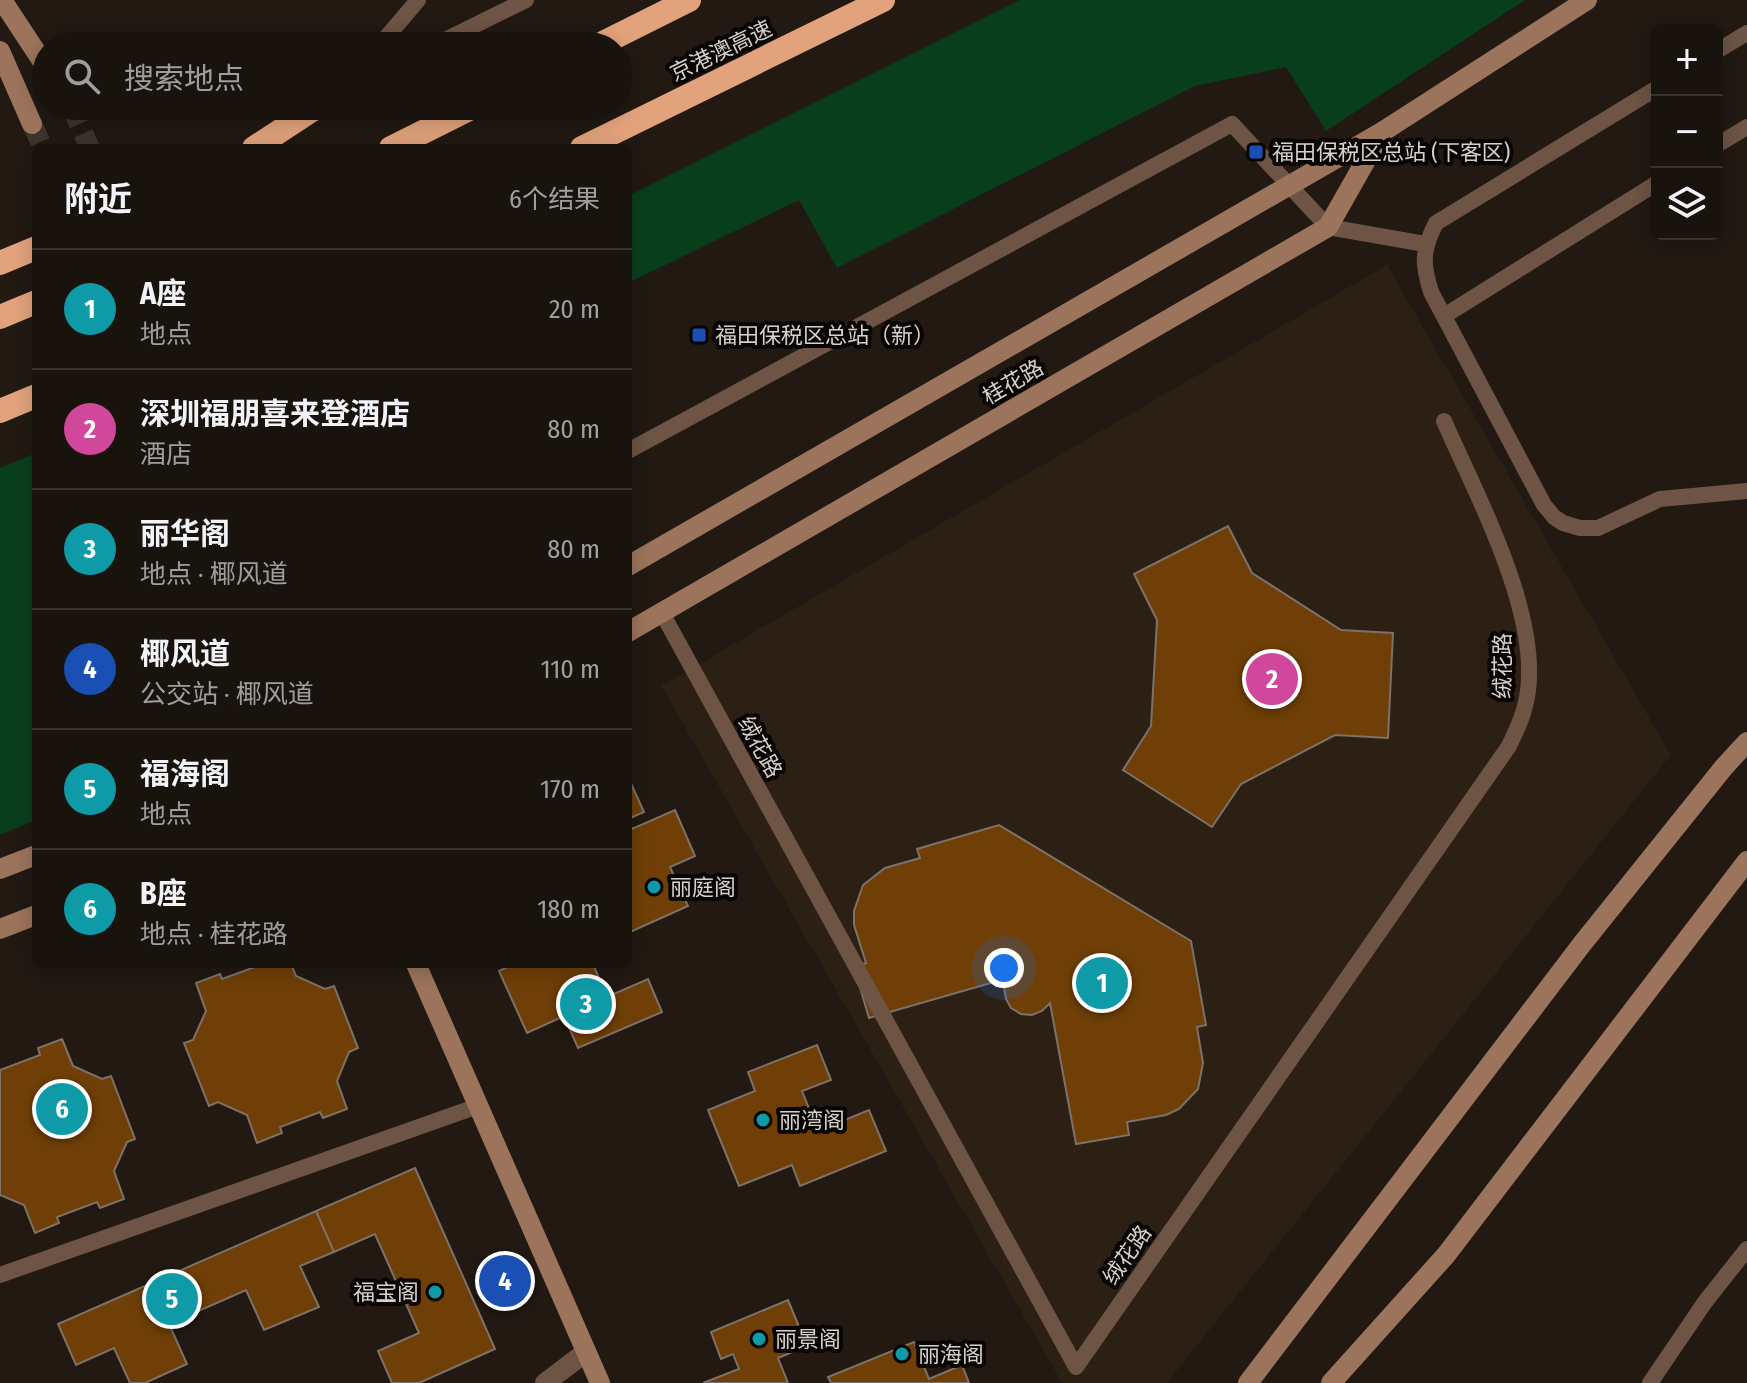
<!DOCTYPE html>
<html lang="zh">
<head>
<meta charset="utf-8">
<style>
  :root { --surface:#19130e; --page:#221c17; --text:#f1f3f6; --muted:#9f9e9e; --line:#37322e; --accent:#b45309 }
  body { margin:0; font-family:"Fira Sans Condensed","Noto Sans SC",sans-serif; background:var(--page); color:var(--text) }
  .controls { position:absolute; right:24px; top:24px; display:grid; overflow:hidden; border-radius:12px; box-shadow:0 4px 20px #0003 }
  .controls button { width:72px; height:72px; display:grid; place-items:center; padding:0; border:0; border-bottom:2px solid var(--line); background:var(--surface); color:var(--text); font:40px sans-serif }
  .you { position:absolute; left:1004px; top:968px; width:28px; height:28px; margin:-20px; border:6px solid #fff; border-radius:50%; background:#1a73e8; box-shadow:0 0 0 12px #1a73e833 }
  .badge { display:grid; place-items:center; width:52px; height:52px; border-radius:50%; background:var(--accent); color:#fff; font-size:26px; font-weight:700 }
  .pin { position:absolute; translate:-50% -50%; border:4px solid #fff; box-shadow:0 2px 8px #0006 }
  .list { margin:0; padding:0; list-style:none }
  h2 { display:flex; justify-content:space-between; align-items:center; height:104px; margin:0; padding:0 32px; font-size:34px }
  h2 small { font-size:26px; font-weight:400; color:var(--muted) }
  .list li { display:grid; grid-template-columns:52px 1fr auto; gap:24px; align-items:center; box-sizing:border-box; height:120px; padding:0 32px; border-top:2px solid var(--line) }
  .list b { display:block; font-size:30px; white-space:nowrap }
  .list p { margin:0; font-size:26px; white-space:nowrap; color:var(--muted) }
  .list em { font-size:26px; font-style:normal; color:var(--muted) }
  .icon { flex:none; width:44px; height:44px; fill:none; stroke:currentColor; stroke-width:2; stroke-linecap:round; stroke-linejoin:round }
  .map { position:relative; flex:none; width:1747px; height:1383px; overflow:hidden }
  .search { position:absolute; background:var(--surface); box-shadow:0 4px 20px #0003; left:32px; top:32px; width:600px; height:88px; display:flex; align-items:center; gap:20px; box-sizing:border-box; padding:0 28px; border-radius:44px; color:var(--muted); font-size:30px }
  .panel { position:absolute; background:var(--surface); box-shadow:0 4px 20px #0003; left:32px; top:144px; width:600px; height:824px; border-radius:12px }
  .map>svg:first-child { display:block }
</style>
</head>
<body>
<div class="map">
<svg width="1747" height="1383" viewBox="0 0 1747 1383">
  <rect width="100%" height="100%" fill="#211912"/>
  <!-- built -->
  <path fill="#2c1f13" d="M1387,265l284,490 -504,628h-105l-401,-697z"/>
  <!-- green -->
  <path fill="#093e1d" d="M1020,0h505l-199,131 -40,-64 -91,19 -358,182 -38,-68 -171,83v-87z
    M36,453v367l-36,15v-367z"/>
  <!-- building -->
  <path fill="#6f3f07" stroke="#7c7269" stroke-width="2" d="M1228,526l24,47 89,57 52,3 -5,105 -53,-3 -94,49 -29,43 -89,-57 28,-44 6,-106 -23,-46z
    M628,777l16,35 -16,7z
    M675,810l20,46 -25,11 18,39 -60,27v-113l4,9z
    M999,825l192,116 15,84 -9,2 6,36 -5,26 -19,20 -13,6 -39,7 2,13 -53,9 -26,-141 -8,8 -10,4 -11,-1 -10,-6 -5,-9 -2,-11 4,-10 -139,40 -15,-51 12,-4 -12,-38v-14l9,-26 22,-17 35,-10 -3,-9z
    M263,964h28l5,12 29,13 9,-3 24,62 -9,4 -12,29 10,28 -24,9 -3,-6 -40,15 2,6 -25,10 -10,-28 -29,-13 -9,4 -25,-63 9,-3 13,-29 -10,-28 24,-9 2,5z
    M514,964h79l14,33 41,-18 14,33 -84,36 -14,-32 -37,17 -28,-62z
    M62,1039l11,27 29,13 9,-3 24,63 -8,3 -13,29 10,28 -24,9 -3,-6 -40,15 2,6 -24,10 -11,-28 -24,-10v-125l40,-15 -2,-7z
    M817,1045l14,35 -29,11 16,40 51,-21 17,41 -86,35 -8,-21 -53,21 -31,-76 47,-19 -7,-19z
    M415,1168l80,181 -76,34h-27l-14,-32 41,-18 -44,-99 -41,18 -18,-41z
    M316,1211l18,41 -34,14 19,41 -55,23 -18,-40 -77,34 18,40 -42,19h-15l-16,-35 -38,17 -18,-41z
    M788,1300l19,46 -29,12 10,25h-85l36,-14 -6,-15 -12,5 -10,-27z
    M914,1342l15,37 33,-14 7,18h-138l-3,-6z"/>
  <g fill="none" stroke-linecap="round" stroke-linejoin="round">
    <!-- secondary-tunnel -->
    <path stroke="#3c352e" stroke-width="20" stroke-dasharray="20 10" stroke-linecap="butt" d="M71,106l19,42
      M32,124l11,24"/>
    <!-- lane -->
    <path stroke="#6d5444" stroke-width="16" d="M379,46l39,-46
      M433,46l93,-46
      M1717,51l30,-18
      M1657,88l-221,135c-14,27 -14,40 -5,69l113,213 10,12 9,6 17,5h18l62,-29 87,-8
      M1717,145l30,-18
      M1444,316l213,-133
      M628,451l604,-327 96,103 97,17
      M662,613l414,754 433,-621c6,-13 13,-26 16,-40 22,-82 -48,-209 -81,-285
      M0,1275l478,-169
      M1650,1383l55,-81 42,-53"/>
    <!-- street -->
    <path stroke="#6d5444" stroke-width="20" d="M545,1383l41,-31"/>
    <!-- secondary -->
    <path stroke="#9c745b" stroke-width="20" d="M2,0l44,67
      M0,51l32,73
      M628,566l754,-434 205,-132
      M628,632l700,-405 54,-95
      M0,869l36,-14
      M0,929l36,-14
      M416,964l184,419
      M1248,1383l334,-439 142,-177 23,-25
      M1331,1383l115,-128 301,-394"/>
    <!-- highway -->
    <path stroke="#e2a37c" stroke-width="24" d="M597,46l92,-46
      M254,148l64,-42
      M391,148l84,-42
      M582,148l301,-148
      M0,263l36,-15
      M0,317l36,-15
      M0,411l36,-15"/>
  </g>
  <!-- markers -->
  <g fill="#1a4fb4" stroke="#080503" stroke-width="3">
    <rect x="1248" y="144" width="16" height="16" rx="4"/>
    <rect x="691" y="327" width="16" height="16" rx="4"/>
  </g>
  <g fill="#0f9aa8" stroke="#080503" stroke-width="3">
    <circle cx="654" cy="887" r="8"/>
    <circle cx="763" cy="1120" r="8"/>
    <circle cx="435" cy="1292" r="8"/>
    <circle cx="759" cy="1339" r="8"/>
    <circle cx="902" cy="1354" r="8"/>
  </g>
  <g text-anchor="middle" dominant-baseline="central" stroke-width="8" stroke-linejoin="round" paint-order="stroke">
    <!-- street labels -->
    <g font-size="22" fill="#d6d1cc" stroke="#080503">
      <text transform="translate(721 51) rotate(-26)">京港澳高速</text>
      <text transform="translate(1013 382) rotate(-30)">桂花路</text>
      <text transform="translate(1502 666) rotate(-90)">绒花路</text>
      <text transform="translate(760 747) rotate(61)">绒花路</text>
      <text transform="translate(1127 1255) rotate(-55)">绒花路</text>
    </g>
    <!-- poi labels -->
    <g font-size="22" fill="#d6d1cc" stroke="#080503" text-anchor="start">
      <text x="1272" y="152">福田保税区总站 (下客区)</text>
      <text x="715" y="335">福田保税区总站（新）</text>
      <text x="670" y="887">丽庭阁</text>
      <text x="779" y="1120">丽湾阁</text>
      <text x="419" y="1292" text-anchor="end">福宝阁</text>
      <text x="775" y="1339">丽景阁</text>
      <text x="918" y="1354">丽海阁</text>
    </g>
  </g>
</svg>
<div class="controls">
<button>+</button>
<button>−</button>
<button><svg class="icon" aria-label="layers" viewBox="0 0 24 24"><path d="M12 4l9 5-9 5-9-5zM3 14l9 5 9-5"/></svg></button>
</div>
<div class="you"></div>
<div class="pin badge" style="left:1102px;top:983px;background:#0f9aa8">1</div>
<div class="pin badge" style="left:1272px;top:679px;background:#d1479c">2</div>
<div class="pin badge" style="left:586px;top:1004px;background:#0f9aa8">3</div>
<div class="pin badge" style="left:505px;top:1281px;background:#1a4fb4">4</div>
<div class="pin badge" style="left:172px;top:1299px;background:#0f9aa8">5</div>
<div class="pin badge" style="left:62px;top:1109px;background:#0f9aa8">6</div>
<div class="search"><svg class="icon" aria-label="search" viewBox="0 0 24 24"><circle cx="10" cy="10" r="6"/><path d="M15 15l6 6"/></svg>搜索地点</div>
<section class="panel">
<h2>附近<small>6个结果</small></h2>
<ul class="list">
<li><span class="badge" style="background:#0f9aa8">1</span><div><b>A座</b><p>地点</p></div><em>20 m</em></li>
<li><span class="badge" style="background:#d1479c">2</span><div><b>深圳福朋喜来登酒店</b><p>酒店</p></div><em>80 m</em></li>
<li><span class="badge" style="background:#0f9aa8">3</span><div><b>丽华阁</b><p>地点 · 椰风道</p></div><em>80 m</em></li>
<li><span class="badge" style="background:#1a4fb4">4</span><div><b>椰风道</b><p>公交站 · 椰风道</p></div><em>110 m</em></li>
<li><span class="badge" style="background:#0f9aa8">5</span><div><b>福海阁</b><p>地点</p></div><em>170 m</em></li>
<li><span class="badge" style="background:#0f9aa8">6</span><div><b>B座</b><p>地点 · 桂花路</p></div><em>180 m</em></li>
</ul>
</section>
</div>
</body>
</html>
